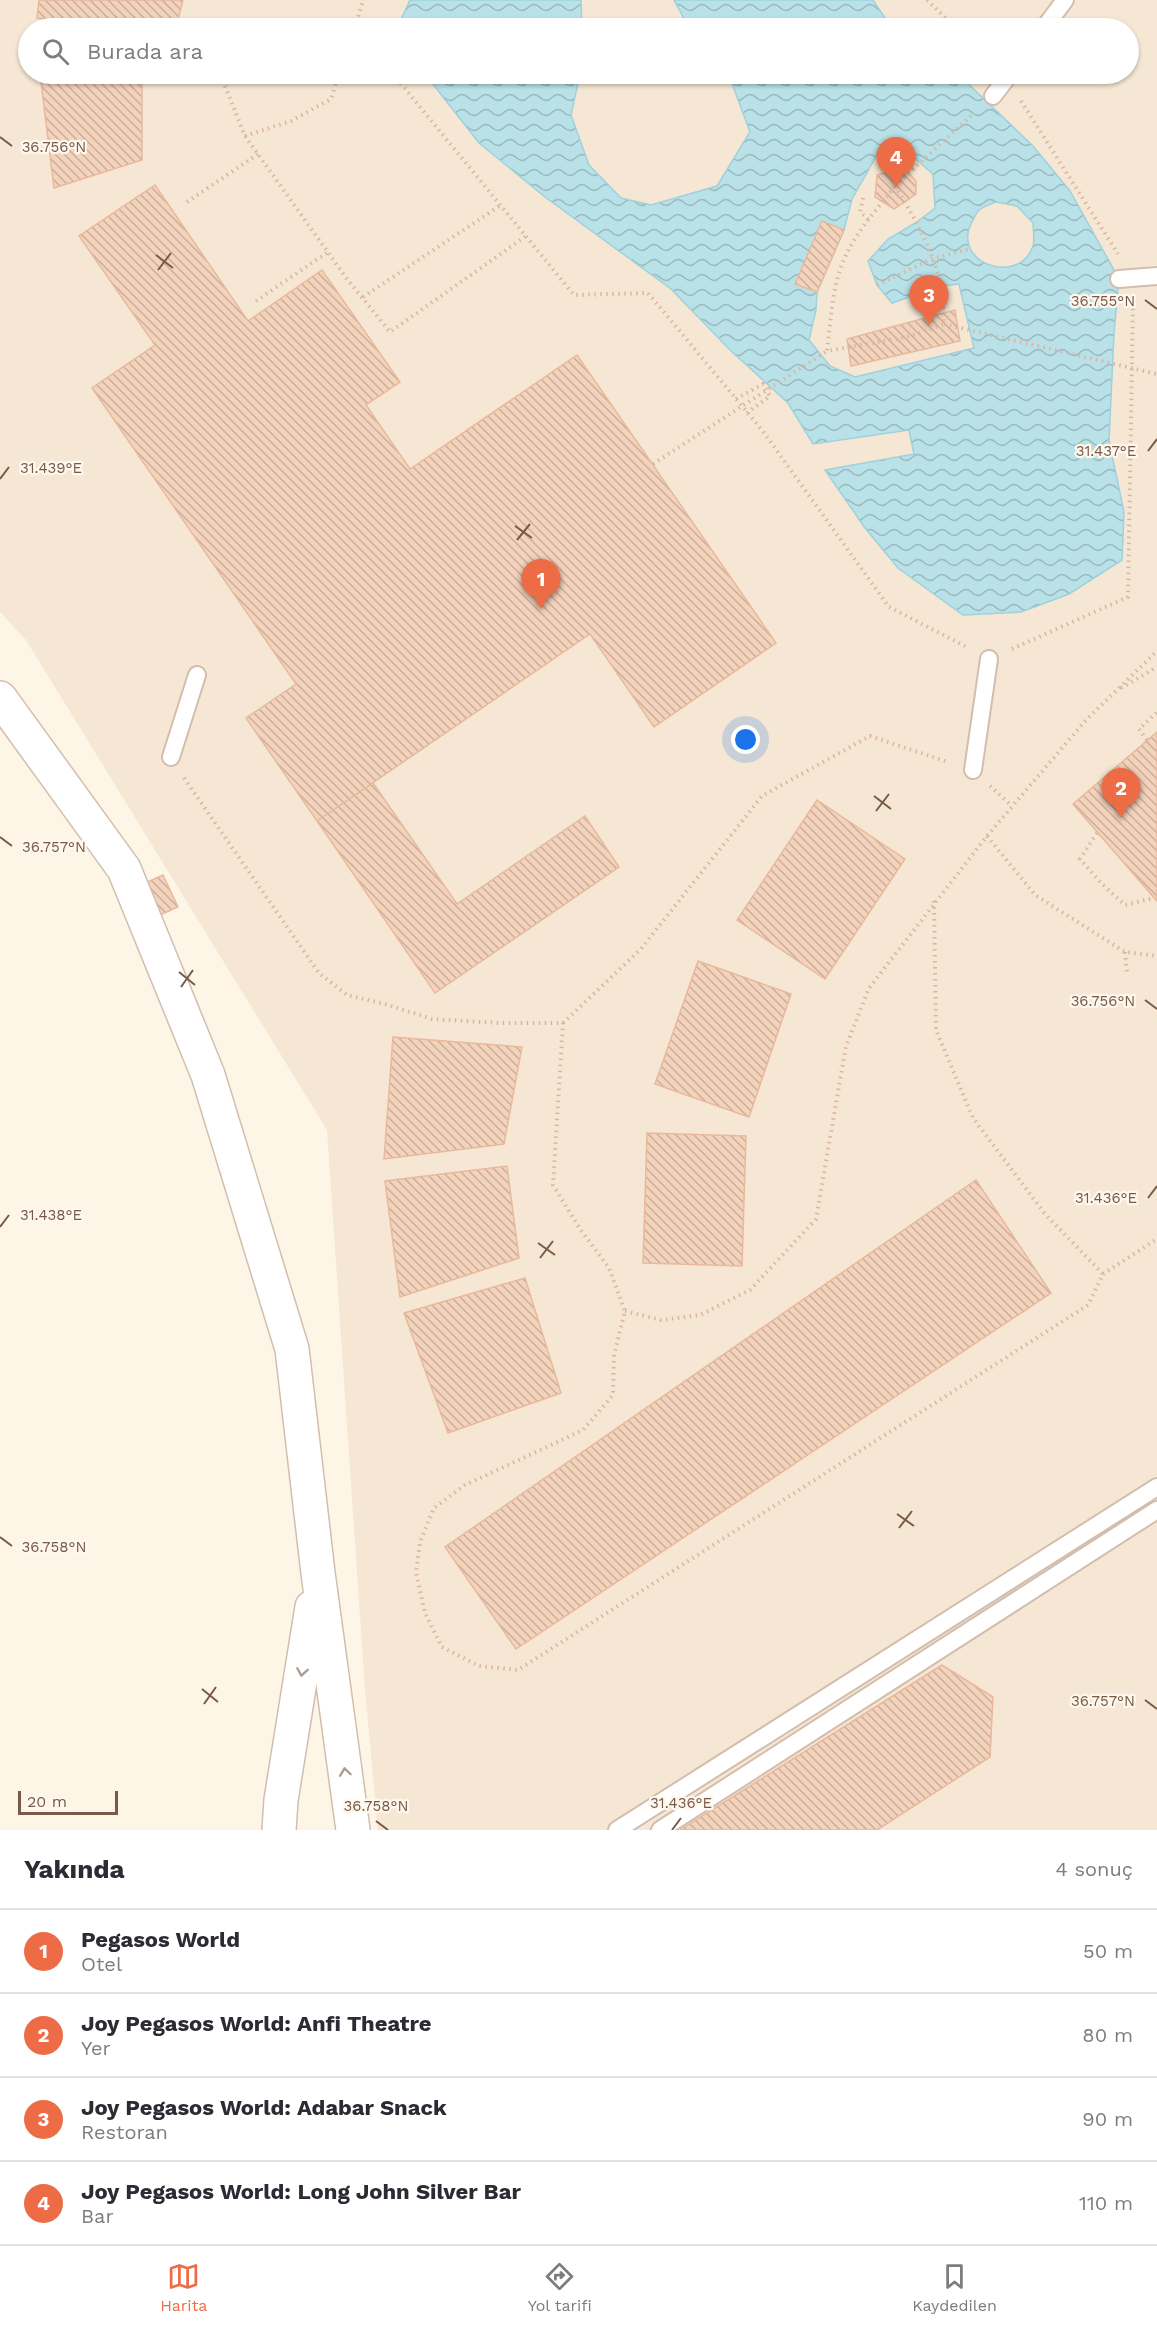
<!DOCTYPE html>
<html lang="tr">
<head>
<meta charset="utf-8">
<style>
  :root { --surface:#fff; --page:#f2f2f3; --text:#2b2b33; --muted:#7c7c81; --line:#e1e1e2; --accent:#ed6c46 }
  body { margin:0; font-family:"Work Sans",sans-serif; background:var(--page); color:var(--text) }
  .scale { position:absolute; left:18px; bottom:15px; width:100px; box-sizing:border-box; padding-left:6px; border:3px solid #795a49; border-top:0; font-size:16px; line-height:21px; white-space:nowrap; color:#795a49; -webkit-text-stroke:4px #fff8ee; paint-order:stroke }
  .you { position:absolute; left:746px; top:740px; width:21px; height:21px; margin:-15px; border:4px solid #fff; border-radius:50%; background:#1a73e8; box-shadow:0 0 0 9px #1a73e833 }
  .badge { display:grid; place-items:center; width:39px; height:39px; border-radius:50%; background:var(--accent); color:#fff; font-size:20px; font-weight:700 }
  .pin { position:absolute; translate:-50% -50px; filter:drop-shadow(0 2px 3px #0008) }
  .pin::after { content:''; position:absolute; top:32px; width:21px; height:18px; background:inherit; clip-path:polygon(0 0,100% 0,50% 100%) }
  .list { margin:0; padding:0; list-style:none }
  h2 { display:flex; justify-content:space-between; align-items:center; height:78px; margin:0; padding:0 24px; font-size:26px }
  h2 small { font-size:20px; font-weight:400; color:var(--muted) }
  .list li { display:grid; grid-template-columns:39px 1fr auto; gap:18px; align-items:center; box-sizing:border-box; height:84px; padding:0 24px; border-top:2px solid var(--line) }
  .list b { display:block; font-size:22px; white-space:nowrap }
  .list p { margin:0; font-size:20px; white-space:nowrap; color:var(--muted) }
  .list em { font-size:20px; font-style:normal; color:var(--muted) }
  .icon { flex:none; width:33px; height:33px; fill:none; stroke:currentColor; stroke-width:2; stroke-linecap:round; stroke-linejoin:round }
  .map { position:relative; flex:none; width:1157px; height:1830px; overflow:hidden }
  .search { position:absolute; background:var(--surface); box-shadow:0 2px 4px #0004; left:18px; right:18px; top:18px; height:66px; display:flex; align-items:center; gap:15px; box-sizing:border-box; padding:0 21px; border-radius:33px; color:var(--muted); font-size:22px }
  .sheet { height:414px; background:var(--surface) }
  nav { display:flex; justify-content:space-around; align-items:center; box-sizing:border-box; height:84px; border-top:2px solid var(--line); background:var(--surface); font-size:16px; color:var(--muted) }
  nav a { display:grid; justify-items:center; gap:3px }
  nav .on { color:var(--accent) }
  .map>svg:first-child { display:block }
</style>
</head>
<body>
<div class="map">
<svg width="1157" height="1830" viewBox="0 0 1157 1830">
  <defs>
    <pattern id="water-waves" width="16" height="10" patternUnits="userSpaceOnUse" patternTransform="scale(1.5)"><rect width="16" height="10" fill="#b9e1e8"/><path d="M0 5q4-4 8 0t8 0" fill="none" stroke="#9bb9be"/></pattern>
    <pattern id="building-back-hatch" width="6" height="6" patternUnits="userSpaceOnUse" patternTransform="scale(1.5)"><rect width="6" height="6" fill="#f4d3bc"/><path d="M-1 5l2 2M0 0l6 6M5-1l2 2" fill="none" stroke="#caae9b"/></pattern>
  </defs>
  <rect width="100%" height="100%" fill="#fdf5e6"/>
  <!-- residential -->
  <path fill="#f6e7d4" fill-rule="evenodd" d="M0,0h1157v1830h-779l-13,-140 -38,-560 -301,-490 -26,-28zM28,28h1100v46h-1100z"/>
  <!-- water -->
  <path fill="url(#water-waves)" stroke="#9fd1db" stroke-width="1.5" fill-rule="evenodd" d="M410,0h171l1,28h-185z
    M674,0h199l12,18 14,10h-210z
    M425,74h155l-9,41 18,50 32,33 30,7 66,-19 33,-54 -20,-54 -5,-4h233l75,72 37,45 49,88 -5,54 -5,108 15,71 -2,48 -53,34 -48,18 -58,3 -65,-47 -33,-40 -40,-58 89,-16 -5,-24 -96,14 -25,-41 -57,-52 -60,-62 -126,-92 -66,-54zM898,144l35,30 2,34 -18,14 -29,17 -20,22 9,24 15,18 49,-17 18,-2 15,64 -119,29 -25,-11 -21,-26 7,-30 1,-18 27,-62 8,-31 29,-51zM996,202l21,4 16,17c0,7 2,16 0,23 -14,41 -83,17 -61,-24 2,-3 4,-9 7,-12 4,-3 12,-6 17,-8z"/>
  <!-- building -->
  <path fill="url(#building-back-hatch)" stroke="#e8b99c" stroke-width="1.5" d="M39,0h144l-7,28h-76l-63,-10z
    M40,74l102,2v84l-88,28z
    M903,167l13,14v13l-22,15 -19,-12 2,-22z
    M155,185l93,136 74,-51 78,112 -34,23 44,64 167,-114 199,288 -122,84 -64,-93 -273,187 -71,-103 50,-34 -204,-296 63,-43 -76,-109z
    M822,221l22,9 -27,62 -22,-8z
    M955,310l5,31 -109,25 -4,-27z
    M1157,732v169l-84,-97z
    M373,783l84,121 128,-88 34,51 -184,126 -118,-172z
    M817,800l88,59 -80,120 -88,-59z
    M163,875l15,32 -20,9 -15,-32z
    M698,961l93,33 -42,123 -94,-33z
    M393,1037l129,10 -18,97 -120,15z
    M647,1133l99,3 -4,130 -99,-3z
    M507,1166l12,92 -119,39 -15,-116z
    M976,1180l75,113 -535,356 -71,-102z
    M525,1278l36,115 -113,40 -44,-120z
    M942,1665l51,32 -3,60 -113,73h-197z"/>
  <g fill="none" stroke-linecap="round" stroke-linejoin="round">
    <defs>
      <path id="service" d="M1044,28l21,-28
        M993,96l17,-22
        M1119,279l38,-3
        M171,757l26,-82
        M973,770l16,-111
        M617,1830l540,-343
        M660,1830l497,-320"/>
      <path id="tertiary" d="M0,698l124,171 84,206 84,274 26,224 35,257
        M279,1830l2,-30 31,-193"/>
    </defs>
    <!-- service casing -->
    <use href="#service" stroke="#d3beae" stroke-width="20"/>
    <!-- tertiary casing -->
    <use href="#tertiary" stroke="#d3beae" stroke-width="36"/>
    <!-- path -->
    <path stroke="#dab69f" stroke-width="4" stroke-dasharray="1.5 4.5" stroke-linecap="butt" d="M927,0l29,28
      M271,28l26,-8 59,8
      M355,28l8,-28
      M225,74v12l20,50 102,143 43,53 136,-96
      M393,74l181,221 74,-2 114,137 127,177 78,40
      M1021,101l97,153
      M245,136l46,-15 40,-22 8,-25
      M895,186c19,31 38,64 46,100 2,12 2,25 3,38l-33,12 -84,15c4,-32 5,-67 19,-96 12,-25 32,-47 49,-69z
      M895,186l79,-73
      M863,198l-3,14 9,8
      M187,202l71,-48
      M877,285l55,-26 37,-10
      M363,297l138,-92
      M256,301l72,-49
      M944,324l213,50
      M736,399l27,-15 7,12 -23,17
      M1012,649l116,-52 5,-294
      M1121,688l36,-21
      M1147,740l-8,-11 18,-17
      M184,778l135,195 28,22 38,9 47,15 67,4h64l-10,162 27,44 29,39 16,43 -11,44 -1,40 -30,35 -118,55 -31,23 -14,34 -4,31 9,40 17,34 37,19 39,4 570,-365 15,-31 54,-35
      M990,786l22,20
      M1097,833l-17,26 22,25 23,21 29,-7
      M987,836l48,59 90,57 32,4
      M934,901l2,129 37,88 72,96 58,60
      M1125,952l2,20
      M563,1023l77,-73 122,-154 108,-60 78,26
      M625,1311l36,9 39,-5 50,-25 66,-71 30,-173 23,-58 118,-152 99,-116 71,-69"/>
    <!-- service -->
    <use href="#service" stroke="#fff" stroke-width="16"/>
    <!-- tertiary -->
    <use href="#tertiary" stroke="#fff" stroke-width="33"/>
    <!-- path-bridge -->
    <path stroke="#dab69f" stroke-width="4" stroke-dasharray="1.5 4.5" stroke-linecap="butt" d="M653,464l174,-113"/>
  </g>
  <!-- one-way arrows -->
  <defs><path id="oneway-chevron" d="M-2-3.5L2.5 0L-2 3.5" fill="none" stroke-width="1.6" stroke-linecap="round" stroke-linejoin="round" transform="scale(1.5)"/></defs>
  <g stroke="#af9c92">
    <use href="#oneway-chevron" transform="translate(302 1672) rotate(99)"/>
    <use href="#oneway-chevron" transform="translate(345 1772) rotate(-98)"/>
  </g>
  <!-- ticks -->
  <path fill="none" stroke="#795a49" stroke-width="2" d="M0,137l12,9M156,255l17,13M158,270l13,-17M1145,300l12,9M1148,451l9,-12M0,479l9,-12M515,526l17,12M517,540l13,-16M874,796l17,13M876,811l13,-17M0,837l12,9M179,972l16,13M181,987l12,-17M1145,1000l12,9M1148,1198l9,-12M0,1227l9,-12M538,1243l17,12M540,1258l13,-17M897,1514l17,12M899,1528l13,-17M0,1537l12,9M202,1689l16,13M1145,1700l12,9M204,1704l12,-17M376,1821l12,9M672,1830l9,-12"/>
  <g font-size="15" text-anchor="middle" fill="#795a49" stroke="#fff8ee" stroke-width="4.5" stroke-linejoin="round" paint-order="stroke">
    <text x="54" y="152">36.756°N</text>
    <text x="1103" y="306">36.755°N</text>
    <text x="1106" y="456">31.437°E</text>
    <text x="51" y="473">31.439°E</text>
    <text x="54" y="852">36.757°N</text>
    <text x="1103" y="1006">36.756°N</text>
    <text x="1106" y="1203">31.436°E</text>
    <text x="51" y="1220">31.438°E</text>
    <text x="54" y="1552">36.758°N</text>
    <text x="1103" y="1706">36.757°N</text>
    <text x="681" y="1808">31.436°E</text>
    <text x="376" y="1811">36.758°N</text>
  </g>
</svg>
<div class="scale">20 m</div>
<div class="you"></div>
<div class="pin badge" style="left:541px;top:609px">1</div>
<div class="pin badge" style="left:1121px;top:818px">2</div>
<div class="pin badge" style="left:929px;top:325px">3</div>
<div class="pin badge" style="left:896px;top:187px">4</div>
<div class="search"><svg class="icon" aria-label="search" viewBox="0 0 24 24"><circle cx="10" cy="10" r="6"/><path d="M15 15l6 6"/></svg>Burada ara</div>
</div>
<section class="sheet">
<h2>Yakında<small>4 sonuç</small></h2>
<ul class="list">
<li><span class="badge">1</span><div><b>Pegasos World</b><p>Otel</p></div><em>50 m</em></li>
<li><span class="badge">2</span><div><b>Joy Pegasos World: Anfi Theatre</b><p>Yer</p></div><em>80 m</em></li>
<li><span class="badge">3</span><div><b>Joy Pegasos World: Adabar Snack</b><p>Restoran</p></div><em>90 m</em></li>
<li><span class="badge">4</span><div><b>Joy Pegasos World: Long John Silver Bar</b><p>Bar</p></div><em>110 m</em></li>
</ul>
</section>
<nav>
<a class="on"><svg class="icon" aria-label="map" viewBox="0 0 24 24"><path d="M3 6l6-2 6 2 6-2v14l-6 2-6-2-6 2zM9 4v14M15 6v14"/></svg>Harita</a>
<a><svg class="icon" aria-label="directions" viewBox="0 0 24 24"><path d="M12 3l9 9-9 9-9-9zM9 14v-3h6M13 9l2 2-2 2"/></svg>Yol tarifi</a>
<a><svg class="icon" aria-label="saved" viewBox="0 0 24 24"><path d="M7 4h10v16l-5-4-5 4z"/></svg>Kaydedilen</a>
</nav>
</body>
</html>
